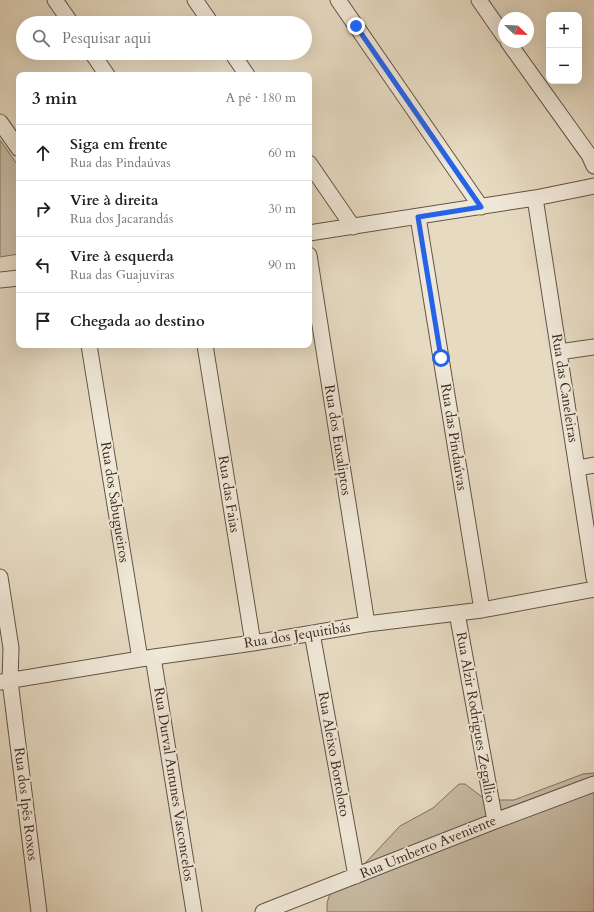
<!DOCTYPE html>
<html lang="pt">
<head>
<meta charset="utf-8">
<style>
  :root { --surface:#fff; --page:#f6f6f6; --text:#202124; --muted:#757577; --line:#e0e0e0 }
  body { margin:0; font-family:Cardo,serif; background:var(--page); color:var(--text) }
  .controls { position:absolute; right:12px; top:12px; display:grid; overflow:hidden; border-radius:8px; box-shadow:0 4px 16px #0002 }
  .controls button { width:36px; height:36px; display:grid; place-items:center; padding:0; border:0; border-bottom:1px solid var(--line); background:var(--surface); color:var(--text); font:20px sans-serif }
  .compass { position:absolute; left:498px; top:12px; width:36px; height:36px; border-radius:50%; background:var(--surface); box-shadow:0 4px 16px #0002; rotate:113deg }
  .stop { position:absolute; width:12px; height:12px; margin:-9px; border:3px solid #2563eb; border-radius:50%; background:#fff }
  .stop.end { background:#2563eb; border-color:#fff; box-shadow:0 1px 4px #0008 }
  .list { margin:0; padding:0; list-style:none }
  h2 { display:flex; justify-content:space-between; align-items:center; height:52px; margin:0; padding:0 16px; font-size:17px }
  h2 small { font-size:13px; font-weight:400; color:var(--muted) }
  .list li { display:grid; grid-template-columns:26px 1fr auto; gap:12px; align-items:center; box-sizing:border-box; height:56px; padding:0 16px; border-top:1px solid var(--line) }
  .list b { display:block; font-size:15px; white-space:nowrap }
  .list p { margin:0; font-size:13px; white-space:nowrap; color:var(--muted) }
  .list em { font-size:13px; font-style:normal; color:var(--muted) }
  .icon { flex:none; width:22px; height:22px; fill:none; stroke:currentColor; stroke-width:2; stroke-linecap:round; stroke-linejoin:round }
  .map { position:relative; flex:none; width:594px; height:912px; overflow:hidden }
  .search { position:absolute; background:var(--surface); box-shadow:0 4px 16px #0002; left:16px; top:16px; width:296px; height:44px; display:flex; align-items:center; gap:10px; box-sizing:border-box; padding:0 14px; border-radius:22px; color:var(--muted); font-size:15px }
  .panel { position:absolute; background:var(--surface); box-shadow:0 4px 16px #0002; left:16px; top:72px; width:296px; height:276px; border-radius:8px }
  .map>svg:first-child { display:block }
</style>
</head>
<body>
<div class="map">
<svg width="594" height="912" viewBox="0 0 594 912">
  <rect width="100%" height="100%" fill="#e6dac1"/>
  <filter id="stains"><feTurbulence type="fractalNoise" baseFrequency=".005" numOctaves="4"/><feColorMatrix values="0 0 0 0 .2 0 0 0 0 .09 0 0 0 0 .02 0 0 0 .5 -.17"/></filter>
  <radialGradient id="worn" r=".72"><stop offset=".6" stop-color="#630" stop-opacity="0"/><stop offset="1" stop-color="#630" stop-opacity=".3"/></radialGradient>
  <!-- green -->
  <path fill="#c8bca5" stroke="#807262" d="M0,140l19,27v87l-19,3z
    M594,773v139h-267v-9l6,-19 21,-9 46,-49 33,-18 26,-24h6l21,16h28l69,-26z"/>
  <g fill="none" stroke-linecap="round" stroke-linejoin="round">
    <defs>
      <path id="street" d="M55,0l16,23
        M195,0l16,23
        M338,0l143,207
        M479,0l25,36
        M508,42l81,113 5,11
        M92,53l15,22
        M232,53l15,22
        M0,122l19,27
        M309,163l44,64
        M535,198l59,380
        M418,217l64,393
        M309,233l226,-35 59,-12
        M309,255l58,369
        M0,280l19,-2
        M89,345l51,314
        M205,345l48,298
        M559,352l35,-5
        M578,468l16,-3
        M0,577l11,71 -1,33 29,231
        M457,613l38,208
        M312,633l44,243
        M153,657l41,255
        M0,682l140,-23 113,-16 114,-19 115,-14 112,-21
        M263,912l232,-91 99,-37"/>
    </defs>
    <!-- street casing -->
    <use href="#street" stroke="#635448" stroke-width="17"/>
    <!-- street -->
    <use href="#street" stroke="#efe7d7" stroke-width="15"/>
  </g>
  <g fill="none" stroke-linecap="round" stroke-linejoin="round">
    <!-- route -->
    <path stroke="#2563eb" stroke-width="5" d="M356,26l125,181 -63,10 23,141"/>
  </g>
  <g text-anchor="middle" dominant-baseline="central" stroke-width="4" stroke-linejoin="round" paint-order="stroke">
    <!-- street labels -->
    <g font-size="14" fill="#37281f" stroke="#efe7d7">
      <text transform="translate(565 388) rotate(81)">Rua das Caneleiras</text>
      <text transform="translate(454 437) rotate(81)">Rua das Pindaúvas</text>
      <text transform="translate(338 440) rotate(81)">Rua dos Euxaliptos</text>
      <text transform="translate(229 494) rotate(81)">Rua das Faias</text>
      <text transform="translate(115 502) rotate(81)">Rua dos Sabugueiros</text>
      <text transform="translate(297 635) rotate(-9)">Rua dos Jequitibás</text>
      <text transform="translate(476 717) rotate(80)">Rua Alzir Rodrigues Zegallio</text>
      <text transform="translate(334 754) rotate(80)">Rua Aleixo Bortoloto</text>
      <text transform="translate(174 784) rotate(81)">Rua Durval Antunes Vasconcelos</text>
      <text transform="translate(26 804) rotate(83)">Rua dos Ipês Roxos</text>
      <text transform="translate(428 847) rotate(-22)">Rua Umberto Aveniente</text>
    </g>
  </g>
  <rect width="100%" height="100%" filter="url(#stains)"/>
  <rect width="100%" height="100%" fill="url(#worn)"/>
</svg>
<div class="controls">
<button>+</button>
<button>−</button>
</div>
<svg class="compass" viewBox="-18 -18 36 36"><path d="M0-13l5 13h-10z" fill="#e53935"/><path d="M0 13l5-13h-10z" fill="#757577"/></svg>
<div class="stop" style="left:441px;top:358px"></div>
<div class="stop end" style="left:356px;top:26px"></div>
<div class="search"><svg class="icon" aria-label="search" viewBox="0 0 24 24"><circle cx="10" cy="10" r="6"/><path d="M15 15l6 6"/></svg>Pesquisar aqui</div>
<section class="panel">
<h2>3 min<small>A pé · 180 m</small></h2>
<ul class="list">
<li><svg class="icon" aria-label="ahead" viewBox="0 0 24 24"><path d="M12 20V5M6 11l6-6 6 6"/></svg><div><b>Siga em frente</b><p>Rua das Pindaúvas</p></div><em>60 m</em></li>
<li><svg class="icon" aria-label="right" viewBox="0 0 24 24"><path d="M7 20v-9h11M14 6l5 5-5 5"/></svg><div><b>Vire à direita</b><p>Rua dos Jacarandás</p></div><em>30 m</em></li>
<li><svg class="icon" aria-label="left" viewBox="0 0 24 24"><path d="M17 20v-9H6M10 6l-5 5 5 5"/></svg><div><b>Vire à esquerda</b><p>Rua das Guajuviras</p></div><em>90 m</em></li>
<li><svg class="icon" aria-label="arrive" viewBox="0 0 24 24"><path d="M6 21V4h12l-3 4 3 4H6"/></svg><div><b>Chegada ao destino</b></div></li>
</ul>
</section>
</div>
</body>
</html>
